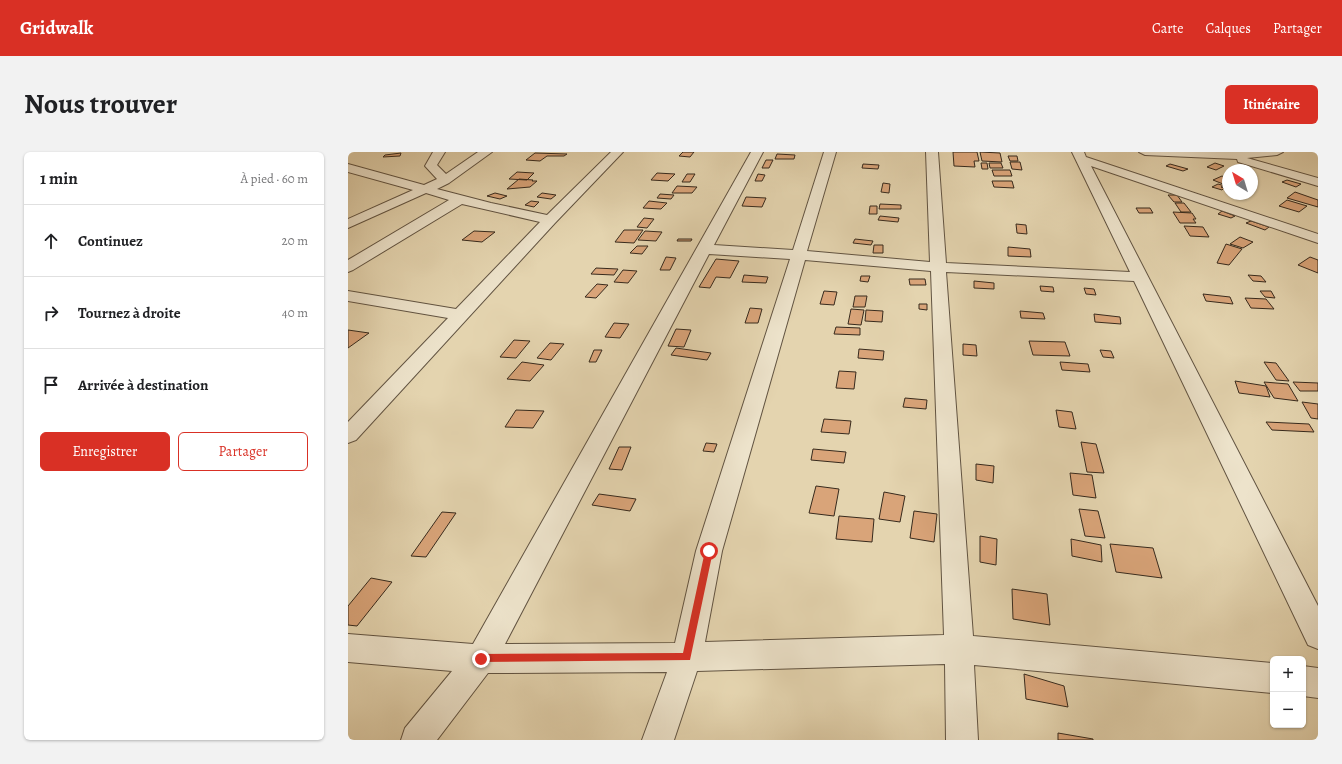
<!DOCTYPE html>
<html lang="fr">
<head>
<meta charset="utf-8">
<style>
  :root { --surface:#fff; --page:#f2f2f2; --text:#202124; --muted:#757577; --line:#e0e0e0; --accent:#d93025 }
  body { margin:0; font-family:Alegreya,serif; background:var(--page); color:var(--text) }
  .controls { position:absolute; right:12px; bottom:12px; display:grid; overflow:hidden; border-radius:6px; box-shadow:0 1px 3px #0004 }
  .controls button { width:36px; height:36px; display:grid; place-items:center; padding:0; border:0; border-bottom:1px solid var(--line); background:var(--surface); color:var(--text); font:20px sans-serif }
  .compass { position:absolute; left:874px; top:12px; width:36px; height:36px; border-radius:50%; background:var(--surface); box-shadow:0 1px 3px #0004; rotate:322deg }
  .stop { position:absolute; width:12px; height:12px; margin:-9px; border:3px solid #d93025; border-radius:50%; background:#fff }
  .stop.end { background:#d93025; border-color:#fff; box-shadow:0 1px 4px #0008 }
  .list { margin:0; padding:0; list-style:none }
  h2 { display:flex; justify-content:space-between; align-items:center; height:52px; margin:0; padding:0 16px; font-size:17px }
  h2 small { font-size:13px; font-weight:400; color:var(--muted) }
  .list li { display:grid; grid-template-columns:26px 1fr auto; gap:12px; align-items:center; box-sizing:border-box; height:72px; padding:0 16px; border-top:1px solid var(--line) }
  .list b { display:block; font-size:15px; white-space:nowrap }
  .list em { font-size:13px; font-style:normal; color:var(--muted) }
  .actions { display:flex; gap:8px; padding:12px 16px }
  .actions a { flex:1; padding:9px 0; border:1px solid var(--accent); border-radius:6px; text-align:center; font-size:14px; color:var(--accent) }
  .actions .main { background:var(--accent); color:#fff }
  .icon { flex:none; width:22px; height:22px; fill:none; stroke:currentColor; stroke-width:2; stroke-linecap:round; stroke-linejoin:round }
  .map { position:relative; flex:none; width:970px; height:588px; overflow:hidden; border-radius:6px }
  header { display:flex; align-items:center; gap:24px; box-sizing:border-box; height:56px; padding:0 20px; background:var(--accent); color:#fff }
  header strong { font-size:19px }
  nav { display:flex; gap:22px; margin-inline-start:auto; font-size:14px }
  .intro { display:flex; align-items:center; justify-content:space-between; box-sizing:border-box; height:96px; padding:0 24px }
  h1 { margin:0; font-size:28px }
  .button { padding:10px 18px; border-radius:6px; background:var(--accent); color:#fff; font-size:14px; font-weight:700 }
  main { display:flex; gap:24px; padding:0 24px }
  aside { flex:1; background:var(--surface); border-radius:6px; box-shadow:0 1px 3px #0004 }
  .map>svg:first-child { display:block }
</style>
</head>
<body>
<header>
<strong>Gridwalk</strong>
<nav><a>Carte</a><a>Calques</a><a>Partager</a></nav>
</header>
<div class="intro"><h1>Nous trouver</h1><a class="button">Itinéraire</a></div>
<main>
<aside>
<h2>1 min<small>À pied · 60 m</small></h2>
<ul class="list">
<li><svg class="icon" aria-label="ahead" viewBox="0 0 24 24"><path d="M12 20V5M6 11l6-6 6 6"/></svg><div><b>Continuez</b></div><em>20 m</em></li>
<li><svg class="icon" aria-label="right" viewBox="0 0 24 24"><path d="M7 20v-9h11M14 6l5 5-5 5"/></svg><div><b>Tournez à droite</b></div><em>40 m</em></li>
<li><svg class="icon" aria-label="arrive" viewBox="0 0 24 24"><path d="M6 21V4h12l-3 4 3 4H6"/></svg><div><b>Arrivée à destination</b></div></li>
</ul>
<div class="actions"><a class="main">Enregistrer</a><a>Partager</a></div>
</aside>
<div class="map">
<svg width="970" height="588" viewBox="0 0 970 588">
  <rect width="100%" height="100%" fill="#e4d4af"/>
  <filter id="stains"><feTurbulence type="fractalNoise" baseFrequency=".005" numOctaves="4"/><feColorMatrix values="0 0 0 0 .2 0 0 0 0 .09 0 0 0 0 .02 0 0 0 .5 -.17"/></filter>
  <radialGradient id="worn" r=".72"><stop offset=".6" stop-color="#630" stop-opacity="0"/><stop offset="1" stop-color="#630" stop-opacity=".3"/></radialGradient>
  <!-- building -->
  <path fill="#d9a479" stroke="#372a1d" d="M335,0h11l-4,5 -11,-1z
    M605,0h24l2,9h-5l1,6 -21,-1z
    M632,0l20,1 2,9 -20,-1z
    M53,1l-1,3 -17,1 2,-2z
    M187,1l32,1 -3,2h-17l-7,5 -14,-1z
    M429,2l18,1 -1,4h-19z
    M660,4h9l1,5h-8z
    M418,8h7l-4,8h-7z
    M662,10h10l2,8 -10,-1z
    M633,11h6l1,6h-6z
    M641,11h12l2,5h-13z
    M867,11l9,3 -8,4 -9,-3z
    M515,12l16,1 -1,4 -16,-1z
    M822,12l18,5 -5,2 -17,-5z
    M644,18h18l2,6h-18z
    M169,20l17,1 -7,7 -18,-1z
    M309,21l18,1 -7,7 -17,-1z
    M339,22h8l-5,8h-8z
    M410,22l7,1 -3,6h-7z
    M874,24l6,2v8l-15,-6z
    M171,27l14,1 -1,1h5l-7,6 -23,2z
    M939,28l14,4 -5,3 -14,-5z
    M644,29h20l2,7 -20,-1z
    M535,31l7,1 -1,9 -8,-1z
    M870,32l7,2 -4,1 3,1 -2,2 -10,-3z
    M329,34l20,1 -5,6h-20z
    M947,40l23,8v7l-31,-9z
    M147,41l12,3 -7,3 -13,-3z
    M194,41l14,2 -5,4 -14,-2z
    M312,42l14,1 -3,4 -14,-1z
    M820,43h9l5,7h-8z
    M398,45l20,1 -4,9 -20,-1z
    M939,48l20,6 -8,6 -20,-6z
    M183,49l8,1 -5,5 -9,-2z
    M301,49l18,2 -6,6 -18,-1z
    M827,51h9l7,9h-10z
    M532,52l21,1v4h-22z
    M522,54h7v8h-8z
    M788,56h14l3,5h-14z
    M874,59l13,5 -4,2 -13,-4z
    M825,60l19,1 4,6h-3l3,4h-16z
    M532,64l19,2 -1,4 -20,-2z
    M296,66l10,1 -7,9 -10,-1z
    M903,69l18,6 -4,3 -19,-7z
    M668,72l10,1 1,9 -10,-1z
    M836,74l19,1 6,10 -19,-1z
    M276,78h19l-9,13 -19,-1z
    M126,79l21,1 -13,10 -20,-2z
    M297,79l17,1 -6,9 -18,-1z
    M892,85l13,5 -10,6 -13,-4z
    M330,87h14l-1,2h-14z
    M507,87l18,2 -2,4 -18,-2z
    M878,92l16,5 -13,16 -12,-2z
    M526,93h9v8h-10z
    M289,94h11l-6,8 -12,-1z
    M660,95l22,2 1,8 -23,-1z
    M318,105l10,1 -6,12h-10z
    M962,105l8,3v13l-20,-8z
    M368,107l23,2 -9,17 -14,-1 -6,11 -11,-1z
    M248,116l22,1 -4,6 -23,-1z
    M275,118l14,1 -9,12 -14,-1z
    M396,123l24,2 -2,6 -24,-1z
    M900,123l13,1 5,6 -13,-1z
    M513,124h9l-2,6 -8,-1z
    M561,127h16l1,6h-16z
    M626,129l20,2v6l-20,-1z
    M249,132l11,1 -12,13 -11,-1z
    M692,134l13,1 1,5 -13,-1z
    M736,136l10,1 2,6 -10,-1z
    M476,139l13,1 -3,13 -14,-1z
    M912,139h11l4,7 -10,-1z
    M855,142l27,3 3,7 -27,-3z
    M507,144h12l-2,11h-12z
    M897,146l21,1 8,10 -23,-1z
    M571,152h8v6l-8,-1z
    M402,156l12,1 -4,14h-13z
    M503,157l13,1 -3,15 -13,-1z
    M518,158l17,1 -1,11 -17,-1z
    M672,159l23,2 2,6 -24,-1z
    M746,162l26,3 1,7 -26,-2z
    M266,171l15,1 -9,14 -15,-1z
    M488,175l24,1v7l-26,-1z
    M328,177l15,1 -7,17 -16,-1z
    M0,178l21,3 -21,15z
    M166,188l16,1 -14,17 -16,-1z
    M681,189l36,1 5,14 -37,-1z
    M202,191l14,1 -13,16 -14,-2z
    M615,192l13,1 1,11 -14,-1z
    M328,196l35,5 -4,7 -36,-5z
    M511,197l25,2 -1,9 -25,-2z
    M246,198h8l-6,12h-7z
    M752,198l11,1 3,7 -11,-1z
    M174,210l22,3 -14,16 -23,-2z
    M712,210l28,2 2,8 -28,-2z
    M916,210l12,1 13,18 -13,-1z
    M491,219l17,1 -2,17 -18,-1z
    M887,229l31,5 4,11 -31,-4z
    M916,230l24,2 10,17 -24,-3z
    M945,230l25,1v8h-18z
    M557,246l22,2 -1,9 -23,-2z
    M954,250l16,2v15l-7,-1z
    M168,258l28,1 -11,17 -28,-1z
    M708,258l16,2 4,17 -17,-2z
    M476,267l27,2 -2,13 -28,-2z
    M918,270l43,2 5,8 -42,-2z
    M733,290l15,2 8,29 -17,-1z
    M358,291l11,1 -3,8 -11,-1z
    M271,295h12l-9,23 -13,-1z
    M465,297l33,3 -2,11 -33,-3z
    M628,312l18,2 -1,17 -17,-3z
    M722,321l22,2 4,23 -23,-3z
    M468,334l23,3 -5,27 -25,-3z
    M536,340l21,4 -5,26 -21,-3z
    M251,342l37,5 -6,12 -38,-6z
    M731,357l19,2 7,27 -20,-2z
    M566,359l23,3 -3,28 -24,-4z
    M94,360l14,1 -30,44 -15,-1z
    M491,364l35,3 -2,23 -36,-3z
    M632,384l17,3 -1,26 -16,-3z
    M723,387l30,6 1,17 -30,-6z
    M762,392l43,4 9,30 -46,-6z
    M23,426l21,4 -35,44 -9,-1v-19z
    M664,437l35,5 3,31 -37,-6z
    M676,522l40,12 4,21 -42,-8z
    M710,581l35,6v1h-35z"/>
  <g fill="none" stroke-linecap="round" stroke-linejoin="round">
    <defs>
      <path id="minor" d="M85,0h12l-8,13 9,9 32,-22h14l-43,31 -12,6 54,14 56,12 64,-63h12l-68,71 -199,217 -8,3v-21l100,-104 -100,-17v-10l108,18 84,-87 -78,-18 -109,66 -5,2v-12l101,-60 -23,-7 -78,35v-9l65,-29 -65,-18v-8l76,21 13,-6 -12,-13z
        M403,0h12l-49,93 79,5 31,-98h12l-29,99 123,11 -4,-110h12l8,111 184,9 -58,-120h12l2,5 232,77v9l-227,-77 227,440v43l-10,-4 -174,-364 -188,-9 27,364 300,27v30l-299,-28 4,75h-32l-1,-76 -248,7 -23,69h-32l25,-68 -179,1 -51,67h-36l4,-12 47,-57 -104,-9v-28l125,10zM361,102l81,5 -94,292 -21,92 -170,1zM457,108l126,11 13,364 -239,7 17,-91z
        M791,0h144l-6,3 -30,3 71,20v8l-80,-24 -1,-3 -92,-4z
        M955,514l15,2v30l-15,-2z"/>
    </defs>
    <!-- minor casing -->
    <use href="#minor" stroke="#625442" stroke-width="2"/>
    <!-- minor -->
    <use href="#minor" fill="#ede3cb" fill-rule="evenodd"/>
  </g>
  <!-- route -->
  <path fill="#d93025" d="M361,395l4,4 -23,109 -212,2 -2,-3 5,-5 202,-1 22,-102z"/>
  <rect width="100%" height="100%" filter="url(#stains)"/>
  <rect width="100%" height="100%" fill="url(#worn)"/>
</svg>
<div class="controls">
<button>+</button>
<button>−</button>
</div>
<svg class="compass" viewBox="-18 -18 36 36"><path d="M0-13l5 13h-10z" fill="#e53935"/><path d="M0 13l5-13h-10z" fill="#757577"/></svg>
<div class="stop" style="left:361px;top:399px"></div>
<div class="stop end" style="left:133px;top:507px"></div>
</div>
</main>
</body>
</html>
